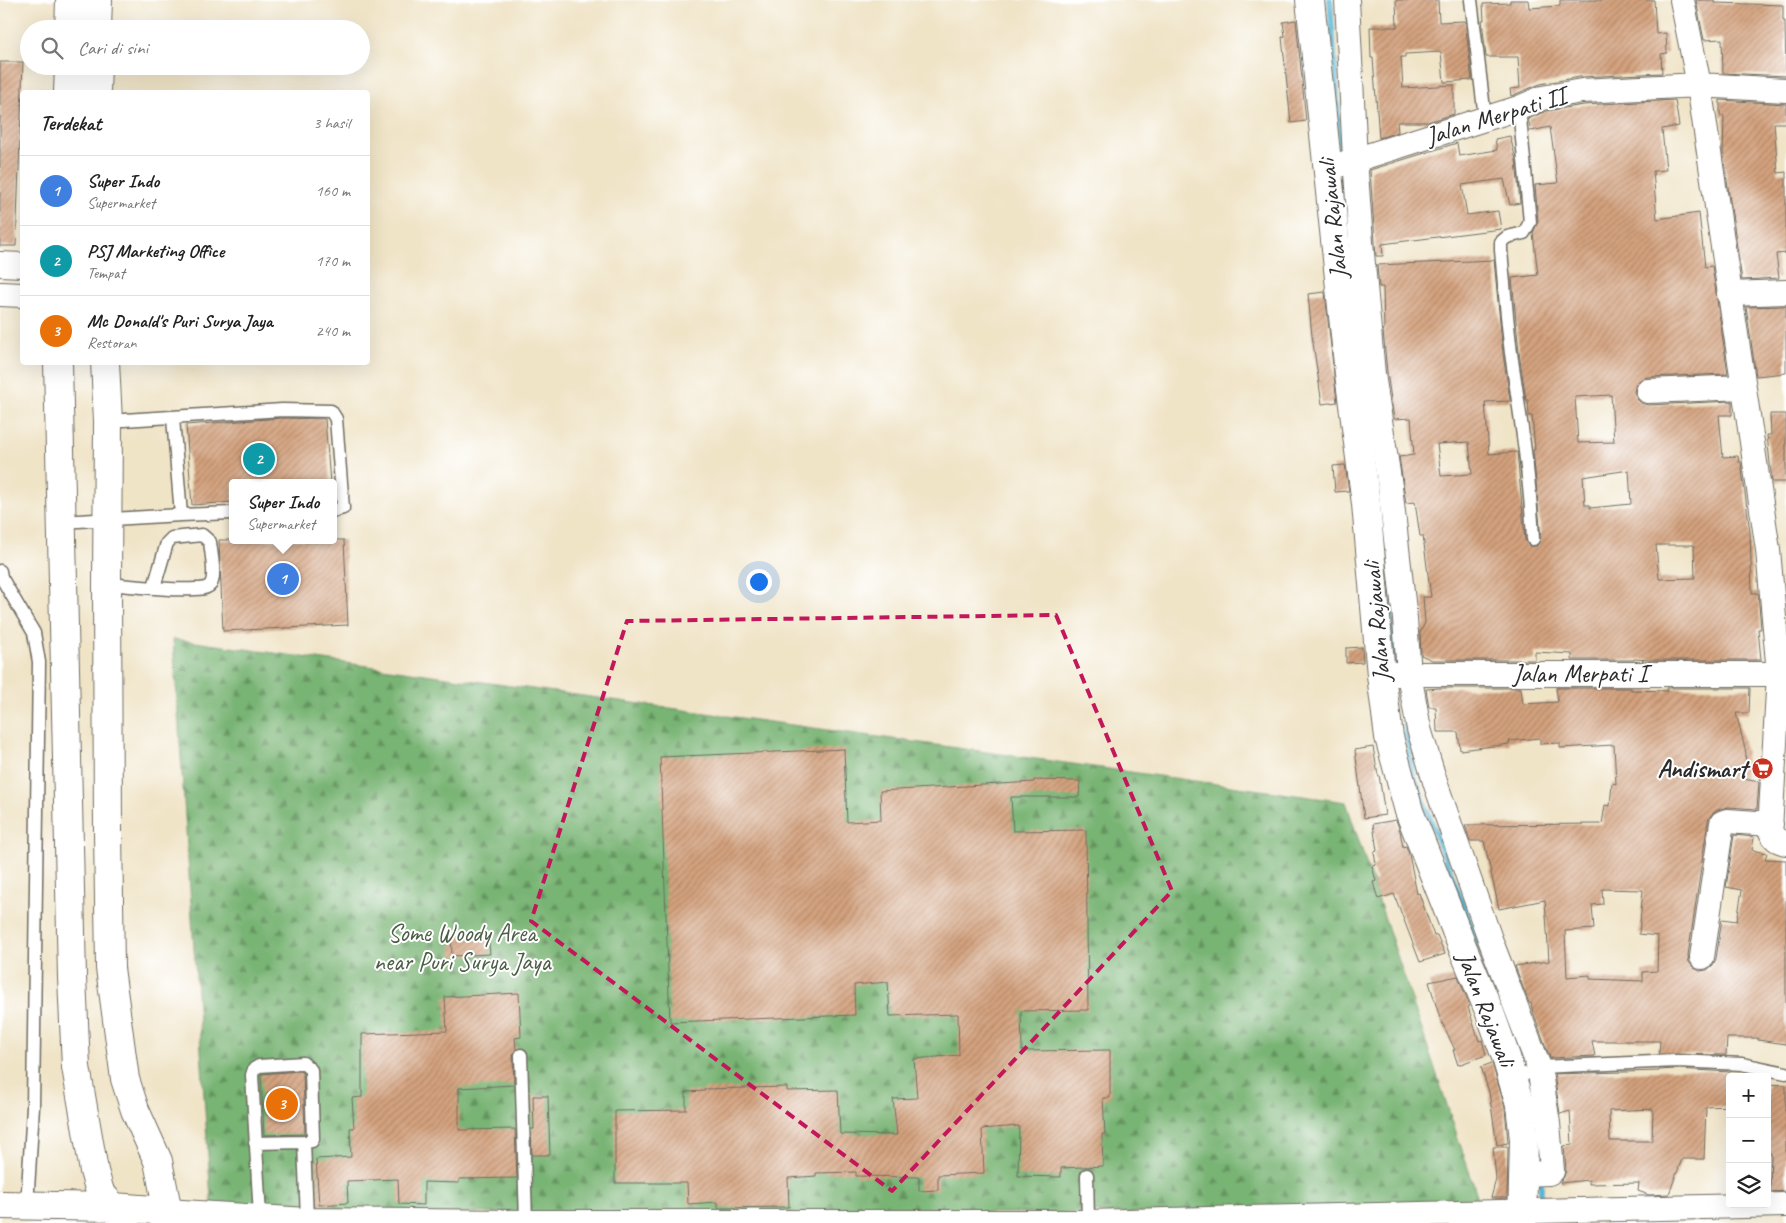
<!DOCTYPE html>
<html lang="id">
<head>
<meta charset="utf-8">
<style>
  :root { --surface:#fff; --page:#f2f2f2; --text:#222; --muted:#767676; --line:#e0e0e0; --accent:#111827 }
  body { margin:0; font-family:Caveat,sans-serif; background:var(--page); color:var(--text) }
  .controls { position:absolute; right:15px; bottom:15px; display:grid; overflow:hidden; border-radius:5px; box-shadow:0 5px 20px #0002 }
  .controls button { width:45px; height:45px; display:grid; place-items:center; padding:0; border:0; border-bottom:1px solid var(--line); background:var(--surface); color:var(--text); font:25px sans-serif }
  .you { position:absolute; left:758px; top:581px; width:18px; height:18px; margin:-12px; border:4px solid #fff; border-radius:50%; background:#1a73e8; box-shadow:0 0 0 8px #1a73e833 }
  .badge { display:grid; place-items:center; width:32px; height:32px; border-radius:50%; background:var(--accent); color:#fff; font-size:16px; font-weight:700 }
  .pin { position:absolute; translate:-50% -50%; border:2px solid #fff; box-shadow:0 1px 5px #0006 }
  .popup { position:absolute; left:229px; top:479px; width:108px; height:65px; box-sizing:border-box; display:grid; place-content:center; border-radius:5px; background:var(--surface); filter:drop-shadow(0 1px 4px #0005); font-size:16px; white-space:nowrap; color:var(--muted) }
  .popup b { font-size:19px; color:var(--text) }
  .popup::after { content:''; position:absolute; left:50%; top:100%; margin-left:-10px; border:10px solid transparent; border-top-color:var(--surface) }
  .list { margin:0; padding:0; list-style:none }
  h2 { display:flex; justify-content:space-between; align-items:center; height:65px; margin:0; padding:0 20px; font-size:21px }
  h2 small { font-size:16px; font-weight:400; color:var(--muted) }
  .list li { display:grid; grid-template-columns:32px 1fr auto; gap:15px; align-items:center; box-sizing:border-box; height:70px; padding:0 20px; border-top:1px solid var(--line) }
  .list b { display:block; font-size:19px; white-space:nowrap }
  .list p { margin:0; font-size:16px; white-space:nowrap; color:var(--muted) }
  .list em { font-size:16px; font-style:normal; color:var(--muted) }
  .icon { flex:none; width:28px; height:28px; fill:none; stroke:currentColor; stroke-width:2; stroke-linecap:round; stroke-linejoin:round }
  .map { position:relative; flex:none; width:1786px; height:1223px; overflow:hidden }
  .search { position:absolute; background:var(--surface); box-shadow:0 5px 20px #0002; left:20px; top:20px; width:350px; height:55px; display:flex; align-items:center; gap:12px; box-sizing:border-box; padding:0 18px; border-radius:28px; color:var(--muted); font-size:19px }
  .panel { position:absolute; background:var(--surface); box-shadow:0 5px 20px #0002; left:20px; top:90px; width:350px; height:275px; border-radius:5px }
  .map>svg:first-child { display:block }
</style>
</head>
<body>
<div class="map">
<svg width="1786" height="1223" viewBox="0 0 1786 1223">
  <defs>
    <pattern id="forest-firs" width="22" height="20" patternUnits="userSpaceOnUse" patternTransform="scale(1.25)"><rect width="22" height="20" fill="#78b473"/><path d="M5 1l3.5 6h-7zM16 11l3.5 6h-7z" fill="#63935f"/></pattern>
    <pattern id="building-hatch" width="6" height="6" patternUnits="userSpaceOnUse" patternTransform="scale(1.25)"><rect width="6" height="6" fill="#d4a27e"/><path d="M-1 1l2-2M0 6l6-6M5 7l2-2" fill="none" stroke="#ac8467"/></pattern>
  </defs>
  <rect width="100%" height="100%" fill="#fff"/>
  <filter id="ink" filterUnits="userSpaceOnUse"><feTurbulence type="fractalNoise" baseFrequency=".02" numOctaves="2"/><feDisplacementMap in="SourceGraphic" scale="10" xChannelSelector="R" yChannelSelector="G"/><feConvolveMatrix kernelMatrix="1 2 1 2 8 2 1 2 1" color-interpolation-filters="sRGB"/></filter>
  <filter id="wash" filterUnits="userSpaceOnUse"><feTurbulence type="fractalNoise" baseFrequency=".0096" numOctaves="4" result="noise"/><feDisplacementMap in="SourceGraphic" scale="20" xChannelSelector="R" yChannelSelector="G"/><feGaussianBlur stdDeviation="1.12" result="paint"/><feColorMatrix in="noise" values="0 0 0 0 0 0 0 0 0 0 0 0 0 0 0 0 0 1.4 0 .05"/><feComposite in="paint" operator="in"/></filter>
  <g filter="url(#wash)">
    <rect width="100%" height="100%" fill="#f0e4c7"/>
    <!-- forest -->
    <path fill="url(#forest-firs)" stroke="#52704f" d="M173,639l1173,163 137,411h-1271z"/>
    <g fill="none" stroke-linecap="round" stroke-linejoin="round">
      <!-- stream -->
      <path stroke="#55b3d3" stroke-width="6" d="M1330,0l11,159
        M1388,568l5,67 4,30
        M1402,697l10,75 67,174 10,23
        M1513,1030l7,26
        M1541,1177v46"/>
    </g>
    <g id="blocks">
      <!-- building -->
      <path fill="url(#building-hatch)" fill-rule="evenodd" d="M1396,0h42l1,22 26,-1 7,59 -28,2 -3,-30 -36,2v3h-4l2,31 51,-3v29l-26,8h-31l1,10 -19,6 -6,-80h-2l-1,-31h27z
        M1510,0h18l1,8 31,-2v-6h94l2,34 10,-1 1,20 -6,1 1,19 -82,4 -40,7 -29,12 -1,-7 10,-1 -2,-31h-32l-4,-37h2l-1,-16 27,-1z
        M1696,0h18v3l69,2v16h2l1,55 -63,-3 -1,-34 -18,1z
        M1296,20l10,101 -15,2 -9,-86 3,-1 -2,-14z
        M0,62h23l-7,184h-16z
        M1675,100l4,26 -17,3 4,41 -13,1 4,48 42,-6 6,54 7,-1 16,108 -81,3 -7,3 -4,4 -2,8 3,7 4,4 7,2 84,-4v14h-13l4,42 15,-1 1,6h2l9,70 2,61h6l3,36h-3l3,31h-111l-16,-1v1h-62v-6l-37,-2v8h-103l-11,-5 -1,-22 5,-10 -2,-26h8l-8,-61h-3l-5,-34 -9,1 -7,-46 15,-2 -3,-37 -17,1 -7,-47 -4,-42h1l-1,-43h-4l-2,-22 117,-5 9,94 7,47 -25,1 4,52 28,-2 8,88 4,6h8l4,-8 -8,-88h2l-3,-34h-3l-1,-16h-2l-7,-48 -7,-74 26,-3 -5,-42 5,-12 -3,-36 23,-2 -8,-56 -19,4 -3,-12 18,-8 38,-6zM1611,395l3,47 -36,1 -3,-46zM1469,442l3,32 -31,2 -4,-32zM1629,470l2,34 -41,4v-3h-5l-2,-28zM1656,545h38l1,33 -36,1z
        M1720,100l66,4v19h-12l4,50 8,-1v81l-10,1 3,24 -37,2 -19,-126 1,-38h-4z
        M1510,136l6,24 4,43 -10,2 -6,-26 -42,6 5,30 31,-4 3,18 -119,15 1,12h-7l-6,-86 87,-27 2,13 38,-6 -2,-11z
        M1325,292l12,110 -15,2 -10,-68 -4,-42z
        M1786,306v67l-30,3 -10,-69z
        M1770,414h16v68h-14l-5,-47h4z
        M282,418l43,1 5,64h-97v19l-41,3 -6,-80z
        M1345,465l4,26 -14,1 -2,-26z
        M219,540h125l4,85 -125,6z
        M1362,647l1,15 -17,1v-15z
        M1441,688h80l2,16 35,-2 -2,-14h75v2l36,1v-3h83l-1,25h-13l10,40 -2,26 15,3 -2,27 -29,-2 -11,3 -6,5 -3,6 -20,134 1,7 5,6 6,3 7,-1 6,-5 3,-6 6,-40 15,2 5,-31 -16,-3 8,-52 20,2 -2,13 15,3 -2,6 21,1v184l-28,-4v-2h-31l-1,17 -67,-1 1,-13h-68l3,15 -45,2 -18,-49 -1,-6h-2l-14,-37 34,-5 -4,-61 -46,9 -15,-68h-14l-5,-16 137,-1 3,-19 5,1 2,-23 4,1 -2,-39 -54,3v-5l-20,1v-6l-31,3 1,3 -50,6 -2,-18h-21l-1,-25h-7l-3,-18zM1602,889l41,1 -4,44 19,2 -1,35 -14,1v9l-53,-2v-4l-23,2 -2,-46 29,-2 -2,-24 11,-1z
        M1373,747l5,28h1l6,40 -21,3 -9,-68z
        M844,749l3,73 34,-2 -1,-29 154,-9v-2l46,1 -1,16h-68l2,34 73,-1 2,180 -67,1 1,40 88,-1v48h-7l2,36h-3l1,32 -42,2v9l-43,-1 1,-50 -37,3 2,44 -46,2v15l-19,1v-14l-63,-1v-4l-40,1v3l-28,2 1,29 -71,1v-6l-30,2 -1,-21h-72v-72l71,-1v-18l19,-1 -1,-2 83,-2v4l51,-1 2,44 57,1 -4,-36 24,-1 -3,-39 45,-4 -1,-41 -68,2 -2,-34 -34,3 1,30 -185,7 -10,-265z
        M1396,820l4,11 3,16 3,-1 3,8 8,40 2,-1 15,43 3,-1 8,19 -25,8 -26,-68 -16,5 -5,-17 3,-1 -4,-15 4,-1 -2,-13 3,-1 -4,-27z
        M488,933l2,21 -38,2 -1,-21z
        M1458,976l12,30 -2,1 11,34 3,-1 4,15 -28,10 -5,-15h2l-15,-32 -11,-36z
        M519,993l2,44 -6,1 1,11 -3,6 1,30 -55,3v42l56,-1 2,49 -58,1v4l-35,-1v23l-25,-1 -1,-25 -51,2 1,22 -29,2 -3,-46 35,-2 -1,-29h4l-2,-30 10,-1v-63l85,-3 -2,-34z
        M1492,1063l13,45 3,35 -11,2 -8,-53 -8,-25z
        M1677,1069l53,3v34l-24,1 -2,52h-22l-13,35 -20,1 -11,-4 1,-8 -50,1v-4l-29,3 4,-6 2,-7 -2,-24 8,-1 -2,-34 -10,3 -6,-40 105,-3v-1zM1653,1109l-1,32h-42l-1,-30z
        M300,1071l3,3 2,60 -41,1 -3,-61z
        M1767,1084l19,1v106l-16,1 1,-39h-4z
        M533,1096h15l2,59h-18l-1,-26h3z
        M1493,1147h15l-1,51h-16l5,-19z"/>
    </g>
  </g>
  <g filter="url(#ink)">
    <use href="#blocks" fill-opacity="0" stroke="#706c62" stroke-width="1"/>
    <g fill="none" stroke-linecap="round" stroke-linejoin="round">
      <defs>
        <path id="service" d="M1471,0l14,118
          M1519,108l11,114 -6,11 -17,4 -6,5v8c3,34 6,69 10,103 9,62 19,123 22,186
          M173,418l8,97
          M108,421l174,-11 49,1 5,8 7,89 -10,3
          M61,522l120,-7 52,-2
          M0,571l1,6 33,56 5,29 -6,445 -6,99
          M107,584c29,2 61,7 89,5 5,0 12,-1 15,-5 5,-9 0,-32 -1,-42l-8,-7 -30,3 -5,5 -13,44
          M521,1055l5,167
          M1513,1081l26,-14 138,-6 65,3 44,9
          M255,1143l49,-1
          M1087,1175l1,47
          M260,1217l-8,-142 2,-6 5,-3 44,-3 8,7 2,69 -1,2 -8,1 3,78"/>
        <path id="minor" d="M1347,0l8,159 6,83 12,132 17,112 15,133 4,55 10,55 17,56 54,154 49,128 9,56 4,48 -3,2 -25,1
          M1682,0l17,85 69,465 11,124 -9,156c4,9 7,11 16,13
          M1342,164l177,-56 23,-10 40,-7 117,-6 87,5
          M0,264l22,1
          M0,294l22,1
          M1729,294l57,-2
          M1648,391l96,-4
          M1393,674h386
          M1702,957l20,-134 5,-2 44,3
          M167,1211l140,9 219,2h562l698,-17"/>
        <path id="tertiary" d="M1310,0l39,374 17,130 15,171 8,62 20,74 55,140 26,62 16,44 14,48 4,34 -2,84
          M69,29l1,-29
          M97,29l1,-29
          M68,92l1,-26
          M96,92l1,-26
          M58,362l14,615 4,90 18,104 6,21 26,31
          M105,362l3,59 -1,163 1,248 2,136 15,111 10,31 23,51 12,62
          M0,1205l113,2 54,4"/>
      </defs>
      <!-- service casing -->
      <use href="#service" stroke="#706c62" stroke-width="15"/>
      <!-- minor casing -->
      <use href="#minor" stroke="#706c62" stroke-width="26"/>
      <!-- tertiary casing -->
      <use href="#tertiary" stroke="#706c62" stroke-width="30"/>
      <!-- service -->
      <use href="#service" stroke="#fff" stroke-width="12"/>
      <!-- minor -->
      <use href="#minor" stroke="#fff" stroke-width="24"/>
      <!-- tertiary -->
      <use href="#tertiary" stroke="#fff" stroke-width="28"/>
    </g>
  </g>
  <!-- marked area -->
  <path fill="none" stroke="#c2185b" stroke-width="4" stroke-dasharray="10 6" stroke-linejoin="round" d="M1056,615l116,276 -280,300 -361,-270 96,-300z"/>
  <!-- icons -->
  <defs>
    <symbol id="supermarket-disc" viewBox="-11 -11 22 22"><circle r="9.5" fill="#c8321e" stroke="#fff"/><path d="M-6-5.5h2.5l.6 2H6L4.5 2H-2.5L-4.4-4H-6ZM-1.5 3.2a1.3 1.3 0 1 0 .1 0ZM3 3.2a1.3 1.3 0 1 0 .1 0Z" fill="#fff"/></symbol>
  </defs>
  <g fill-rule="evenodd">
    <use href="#supermarket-disc" x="1750" y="756" width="25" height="25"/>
  </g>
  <g text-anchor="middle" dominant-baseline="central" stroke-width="4" stroke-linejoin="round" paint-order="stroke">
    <!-- street labels -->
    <g font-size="25" fill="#2b2b2b" stroke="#fff">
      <text transform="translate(1496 116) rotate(-17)">Jalan Merpati II</text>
      <text transform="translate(1333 219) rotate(-96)">Jalan Rajawali</text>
      <text transform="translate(1377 622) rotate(-95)">Jalan Rajawali</text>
      <text x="1580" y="674">Jalan Merpati I</text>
      <text transform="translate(1486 1009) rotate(69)">Jalan Rajawali</text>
    </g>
    <!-- poi labels -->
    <g font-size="25" font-weight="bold" fill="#2b2b2b" stroke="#fff" text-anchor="end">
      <text x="1747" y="769">Andismart</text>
    </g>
    <!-- park labels -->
    <g font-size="25" fill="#4b5d46" stroke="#fff">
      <text x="462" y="933">Some Woody Area<tspan x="462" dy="29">near Puri Surya Jaya</tspan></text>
    </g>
  </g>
</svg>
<div class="controls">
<button>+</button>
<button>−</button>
<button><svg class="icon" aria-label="layers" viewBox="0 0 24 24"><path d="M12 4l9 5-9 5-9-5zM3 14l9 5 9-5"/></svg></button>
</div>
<div class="you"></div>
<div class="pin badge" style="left:283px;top:579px;background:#3f7fe0">1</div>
<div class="popup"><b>Super Indo</b>Supermarket</div>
<div class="pin badge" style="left:259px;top:459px;background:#0f9aa8">2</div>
<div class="pin badge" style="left:282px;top:1104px;background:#e8710a">3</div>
<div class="search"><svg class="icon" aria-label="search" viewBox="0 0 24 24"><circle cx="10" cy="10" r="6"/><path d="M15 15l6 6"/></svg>Cari di sini</div>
<section class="panel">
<h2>Terdekat<small>3 hasil</small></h2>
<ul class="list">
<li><span class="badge" style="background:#3f7fe0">1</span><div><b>Super Indo</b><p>Supermarket</p></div><em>160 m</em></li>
<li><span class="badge" style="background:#0f9aa8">2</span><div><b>PSJ Marketing Office</b><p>Tempat</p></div><em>170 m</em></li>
<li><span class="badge" style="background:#e8710a">3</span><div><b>Mc Donald's Puri Surya Jaya</b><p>Restoran</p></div><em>240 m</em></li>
</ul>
</section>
</div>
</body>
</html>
